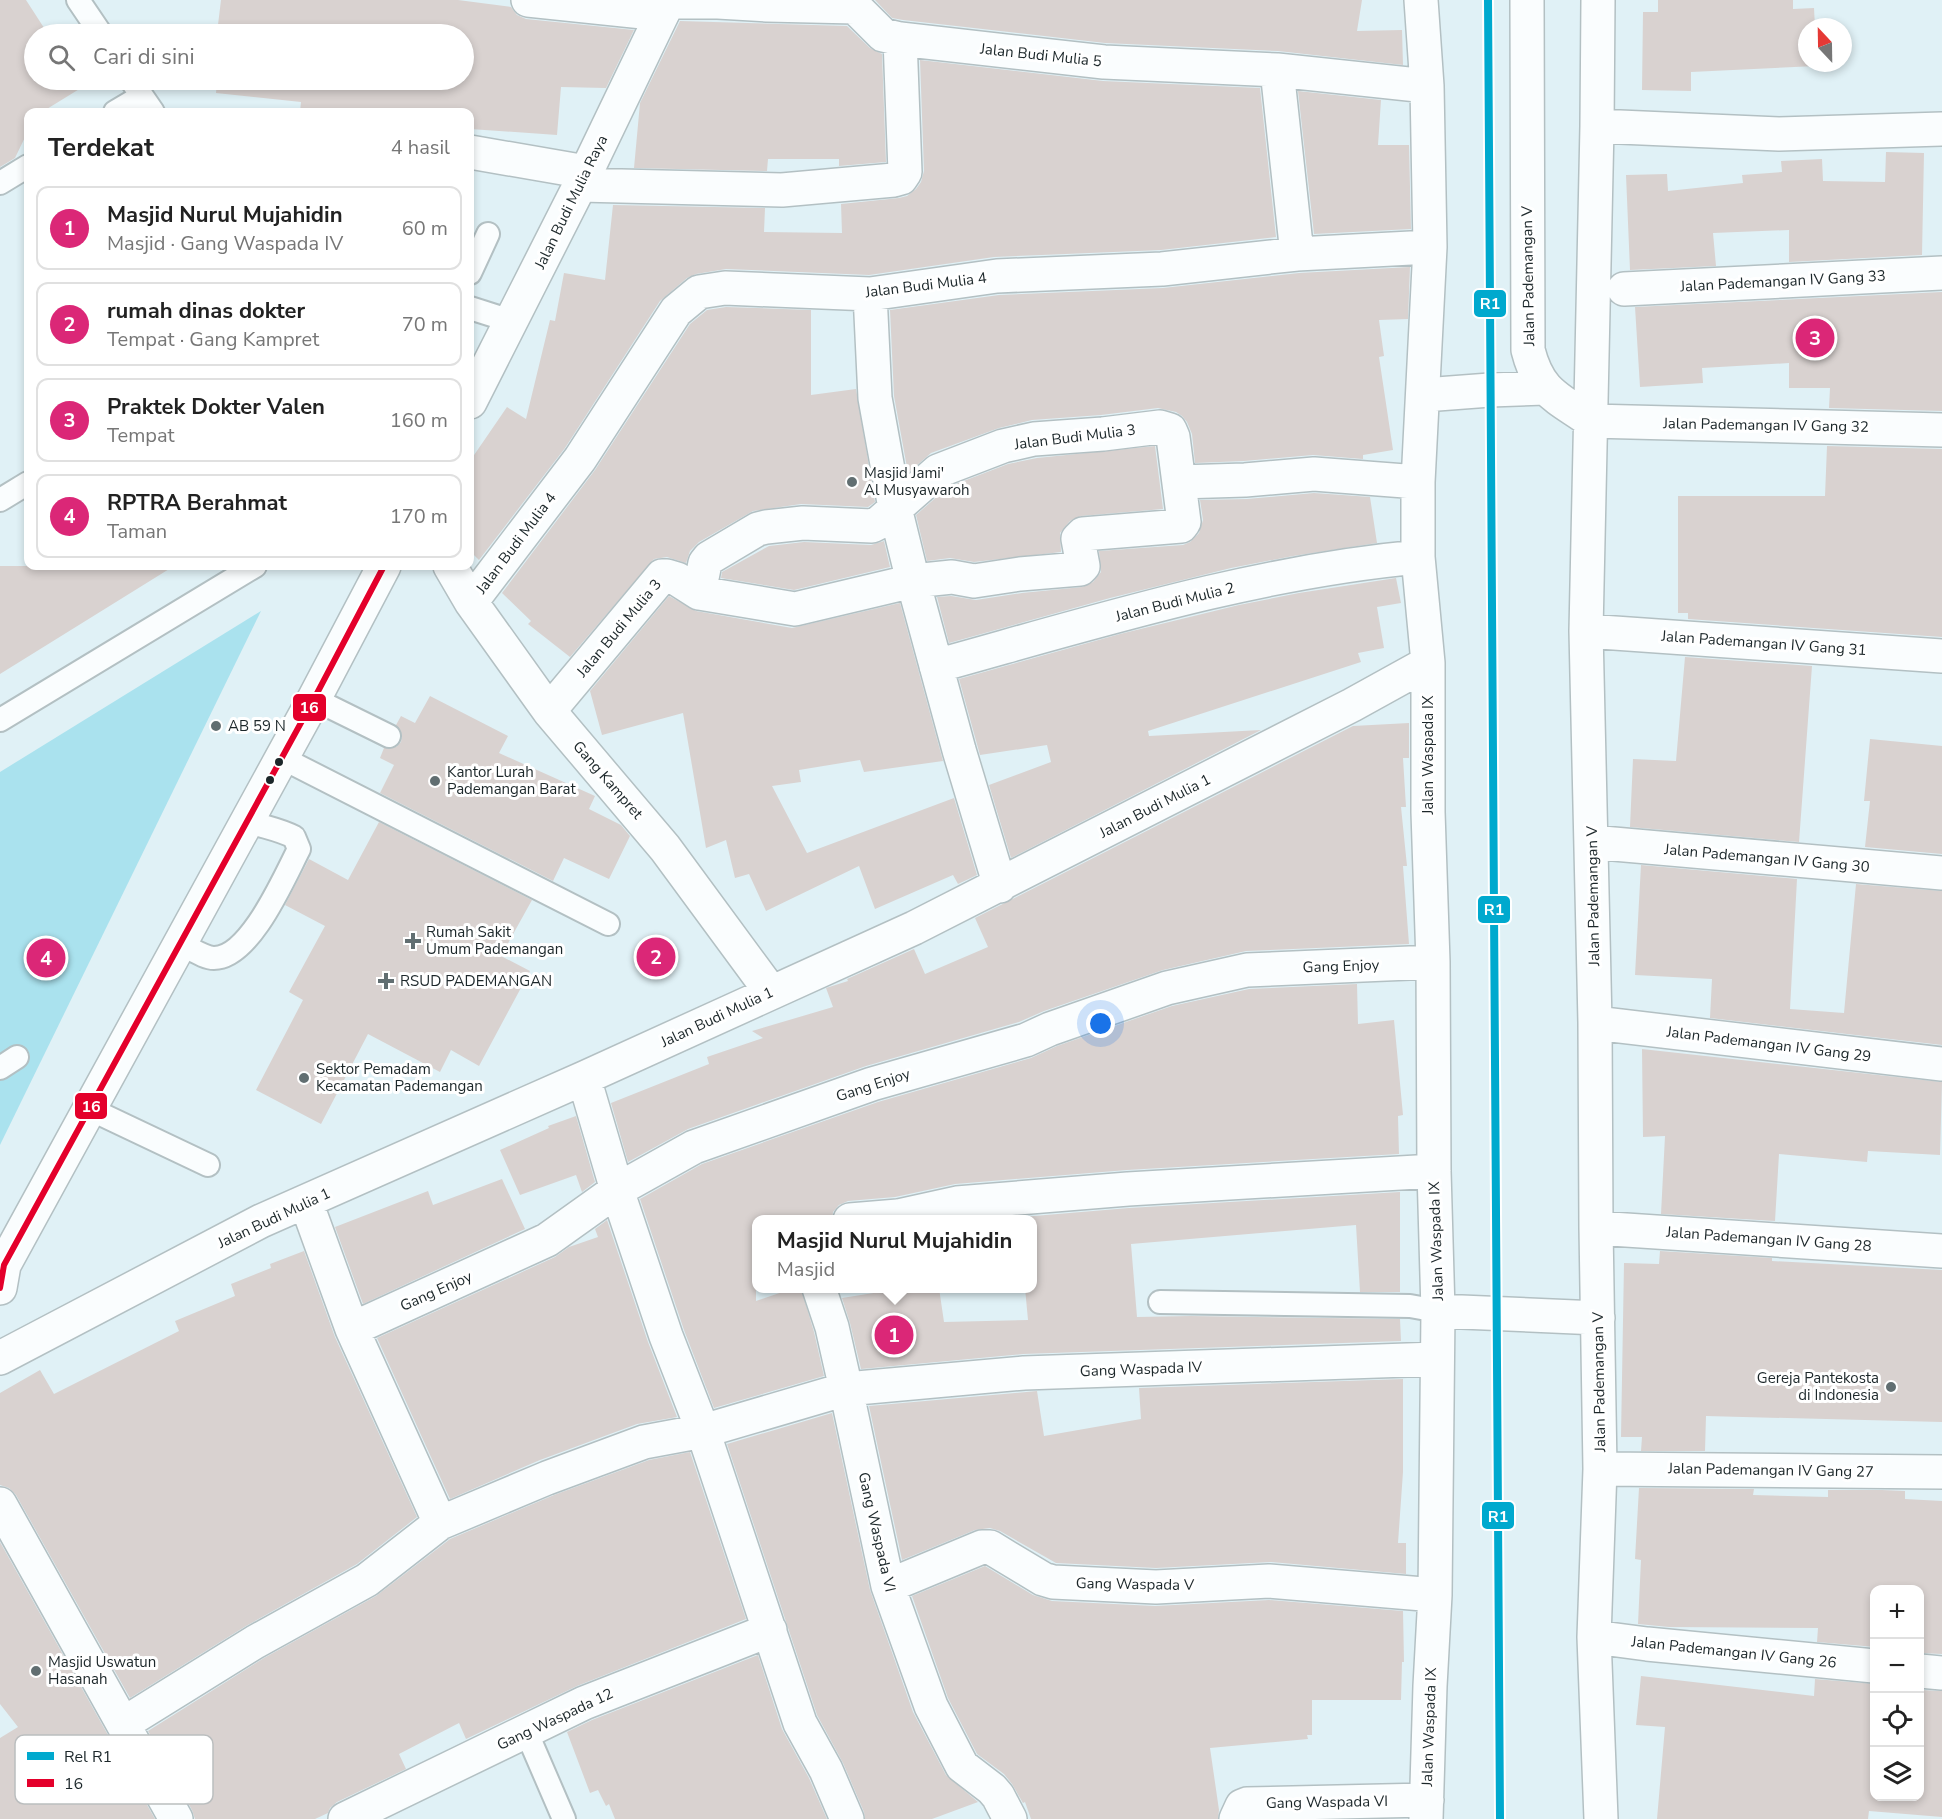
<!DOCTYPE html>
<html lang="id">
<head>
<meta charset="utf-8">
<style>
  :root { --surface:#fff; --page:#f6f6f6; --text:#222; --muted:#767676; --line:#e0e0e0; --accent:#db2777 }
  body { margin:0; font-family:"Nunito Sans",sans-serif; background:var(--page); color:var(--text) }
  .controls { position:absolute; right:18px; bottom:18px; display:grid; overflow:hidden; border-radius:12px; box-shadow:0 3px 9px #0003 }
  .controls button { width:54px; height:54px; display:grid; place-items:center; padding:0; border:0; border-bottom:2px solid var(--line); background:var(--surface); color:var(--text); font:30px sans-serif }
  .compass { position:absolute; left:1798px; top:18px; width:54px; height:54px; border-radius:50%; background:var(--surface); box-shadow:0 3px 9px #0003; rotate:338deg }
  .you { position:absolute; left:1101px; top:1024px; width:21px; height:21px; margin:-15px; border:4px solid #fff; border-radius:50%; background:#1a73e8; box-shadow:0 0 0 9px #1a73e833 }
  .badge { display:grid; place-items:center; width:39px; height:39px; border-radius:50%; background:var(--accent); color:#fff; font-size:20px; font-weight:700 }
  .pin { position:absolute; translate:-50% -50%; border:3px solid #fff; box-shadow:0 2px 6px #0006 }
  .popup { position:absolute; left:752px; top:1215px; width:285px; height:78px; box-sizing:border-box; display:grid; place-content:center; border-radius:12px; background:var(--surface); filter:drop-shadow(0 2px 4px #0005); font-size:20px; white-space:nowrap; color:var(--muted) }
  .popup b { font-size:22px; color:var(--text) }
  .popup::after { content:''; position:absolute; left:50%; top:100%; margin-left:-12px; border:12px solid transparent; border-top-color:var(--surface) }
  .list { margin:0; padding:0; list-style:none }
  h2 { display:flex; justify-content:space-between; align-items:center; height:78px; margin:0; padding:0 24px; font-size:26px }
  h2 small { font-size:20px; font-weight:400; color:var(--muted) }
  .list li { display:grid; grid-template-columns:39px 1fr auto; gap:18px; align-items:center; box-sizing:border-box; height:84px; margin:0 12px 12px; padding:0 12px; border:2px solid var(--line); border-radius:12px }
  .list b { display:block; font-size:22px; white-space:nowrap }
  .list p { margin:0; font-size:20px; white-space:nowrap; color:var(--muted) }
  .list em { font-size:20px; font-style:normal; color:var(--muted) }
  .icon { flex:none; width:33px; height:33px; fill:none; stroke:currentColor; stroke-width:2; stroke-linecap:round; stroke-linejoin:round }
  .map { position:relative; flex:none; width:1942px; height:1819px; overflow:hidden }
  .search { position:absolute; background:var(--surface); box-shadow:0 3px 9px #0003; left:24px; top:24px; width:450px; height:66px; display:flex; align-items:center; gap:15px; box-sizing:border-box; padding:0 21px; border-radius:33px; color:var(--muted); font-size:22px }
  .panel { position:absolute; background:var(--surface); box-shadow:0 3px 9px #0003; left:24px; top:108px; width:450px; height:462px; border-radius:12px }
  .map>svg:first-child { display:block }
</style>
</head>
<body>
<div class="map">
<svg width="1942" height="1819" viewBox="0 0 1942 1819">
  <rect width="100%" height="100%" fill="#e0f1f6"/>
  <!-- green -->
  <path fill="#aae2ee" d="M261,611l-261,534v-373z"/>
  <!-- building -->
  <path fill="#d9d2d0" d="M0,0h26l22,34h-14v46h42l5,8 -39,24h-14v19l-13,27 -15,9z
    M221,0h237l53,7 6,8 9,4 108,11 -28,58 -45,-1 -4,48 -87,-6v-17h-170l1,-10 -85,-9 1,-13h247v-46h-242l-5,-1z
    M875,0h487l-5,31 45,-1 1,35 -125,-14 -173,-8 -202,-23 -11,-2z
    M1658,0h135v9l21,-1 1,19h-8v36h9v3l-125,6v19l-49,-1 1,-78h15z
    M680,21l167,5 23,22 12,6 4,108 -47,4v-7h-71l-1,12 -133,-3 6,-65z
    M920,60l183,21 157,7 16,149 -115,13 -167,7 -125,18 -143,-6 -30,5 -9,4 -27,23 -95,147 -86,112 -9,-9v-90l37,-54 19,12 24,-99 5,1 9,-48 41,7 8,-75 152,3 -1,24 78,1 -1,-29 58,-6 8,-2 9,-7 5,-7 3,-11z
    M1298,91l83,9 -3,45h31l2,84 -97,5z
    M1886,152l38,1 -2,102 -133,7v-32l-76,3 3,33 -86,4 -4,-95 41,-1 1,17 75,-8 -1,-8 40,-3 -1,-11 41,-2 1,22 62,1z
    M1410,267l-2,52 -29,1 5,36 -5,1 14,93 -30,5v4l-50,-4 -69,6 -49,2 -3,-29 -5,-12 -5,-6 -6,-4 -18,-4 -57,7 -69,5 -33,8 -68,25 -23,20 -14,-77 -4,-86 109,-15 164,-7 136,-15z
    M1942,292v119l-113,-3 1,-20h-41v-25l-87,5 1,15 -63,4 -5,-80z
    M726,307l85,3v85l45,-6 19,113 -7,5 -67,-3 -48,7 -54,31 -9,9 -4,12 -19,-6 -13,2 -84,98 -42,-33 3,-3 -29,-28 93,-123 95,-146 17,-14z
    M1155,446l8,63 -82,7 -11,5 -10,12 1,19 -87,10 -24,-4 -23,3 -11,-46 32,-28 60,-23 29,-6z
    M1827,446l115,3v188l-254,-18v-6h-10v-117h147z
    M1314,493l56,4 7,46 -84,13 -62,12 -121,30 -161,45 -12,-46 14,-1 25,4 46,-7 60,-6 11,-5 8,-10 -2,-21 84,-6 7,-3 9,-9 4,-13 -3,-20 47,-1z
    M884,541l6,26 -96,23 -73,-12 1,-6 47,-26 35,-4 67,3z
    M0,566h174l-174,108z
    M1396,578l5,25 -24,4 7,41 -26,5 3,9 -213,69 1,5 112,-6 -250,128 -22,-73 62,-23 -4,-17 -67,10 -21,-76 161,-45 119,-29 60,-12z
    M669,596l27,15 96,17 108,-25 43,158 -79,11 -4,-12 -61,10 2,12 -29,4 35,67 147,-55 23,77 -19,9 -5,-9 -78,34 -16,-43 -93,45 -17,-37 -14,4 -9,-38 -20,8 -23,-135 -81,22 -12,-44z
    M1685,657l127,9 -13,176 -169,-15 3,-68 43,2z
    M430,696l78,40 -9,17 96,43 -6,13 32,16 9,11 -21,43 -45,-21 -11,23 -173,-88 14,-28 -14,-7 4,-10 12,-1 5,-5 1,-7 -6,-10 5,-9 14,7z
    M1409,723v35h-6l3,49h-5l6,59h-4l6,78 -163,7 -83,19 -119,41 -25,11 -153,44 -178,63 -60,33 -17,-59 98,-39 -2,-7 56,-19 -11,-7 81,-24 -7,-19 22,-7 -1,-2 67,-30 11,25 63,-27 -13,-29 378,-192z
    M1870,739l72,7v108l-77,-7 5,-46h-6z
    M379,822l153,78 -31,56 29,15 -51,95 -28,-16 -11,22 -72,-38 -47,90 -65,-34 47,-90 -14,-8 36,-66 -40,-21 24,-46 39,21z
    M1641,865l156,14 -7,130 54,4 12,-129 86,7v154l-232,-27 2,-39 -77,-4z
    M1357,984l1,40 36,-4 9,95 -5,1 1,38 -272,16 -172,14 -60,13 -47,4 -9,4 -6,7 -1,8h-76v81l38,-13h7l13,44 10,44 -110,32 -30,-78 -44,-131 62,-35 176,-62 153,-44 26,-12 115,-40 77,-17z
    M1642,1049l300,33 -2,73 -72,-4 -1,11 -88,-8 -4,67 -114,-7 4,-78 -22,1z
    M576,1116l19,66 -13,10 -6,-17 -56,20 -20,-45 49,-22 -1,-2z
    M502,1179l23,50 -162,75 -28,-77 93,-36 5,14z
    M1400,1192v100h-40l-4,-67 -225,19 6,73 53,-1 210,3 1,22 -378,13 -162,15 -11,-46 -8,-25 63,-10h34l5,34 84,-2 -3,-32h7v-68h-47l144,-12z
    M607,1220l41,122 29,75 -40,7 -97,36 -90,39 -73,-161 178,-81 14,-10 29,-10 -3,-8z
    M304,1251l31,86 82,180 -60,47 -111,62 -116,72 -114,-203 -7,-7 -9,-3v-92l40,-23 14,24 125,-63 -4,-10 60,-25 -4,-12 40,-16 -1,-4z
    M1660,1251l112,7v3l170,9v152l-236,-6 -1,35h-64l1,-14h-21l3,-174 35,1z
    M1403,1379v93l-5,71h8v31l-135,-12 -115,6 -100,-5 -56,-32 -10,-3 -15,2 -73,30 -33,-154 168,-15 7,45 97,-17 -2,-31z
    M832,1413l38,177 43,122 33,63 32,27 -46,17h-67l-1,-7 -21,-49 -26,-48 -90,-271z
    M690,1452l56,167 -169,67 -111,53 -7,-16 -60,31 7,15 -69,33 -7,6 -2,5 -13,6h-120l-3,-9 -44,-79 116,-73 112,-62 74,-57 104,-44 95,-35z
    M1639,1488l106,1h9l-1,6 75,2v-7h54l23,1v8l37,2v153l-22,-1v-63h-45v57l-58,-5 1,-14 -149,-1 -31,-3 3,-64 -6,-1z
    M0,1542l155,277h-155v-81l18,-11 -18,-23z
    M985,1566l48,29 19,6 103,5 114,-6 134,11 1,51h-2l-1,38h-89v35h-5l1,4 -98,9 9,62 -1,9h-187l-6,-17 -2,1 -11,-19 -8,-10 -27,-20 -29,-56 -36,-102z
    M758,1655l24,74 27,49 18,41h-212l-6,-15 -3,2 -8,-16 -8,3 -23,-61 25,-12z
    M1641,1676l173,20 1,-17 60,5v113h45v-107l22,1v126l-73,-6 -1,8h-211l8,-92 -29,-2z"/>
  <g fill="none" stroke-linecap="round" stroke-linejoin="round">
    <defs>
      <path id="service" d="M78,0l23,34
        M131,80l22,32
        M115,112l27,-16
        M0,183l28,-17
        M470,273l18,-39
        M470,308l41,13
        M0,500l28,-17
        M314,699l75,37
        M0,720l255,-154
        M282,758l326,166
        M180,944c10,4 24,14 34,14 36,0 70,-80 85,-109l-5,-12c-15,-8 -31,-10 -47,-16
        M0,1068l17,-11
        M90,1109l118,56
        M1160,1302l250,4 28,5
        M526,1731l38,88"/>
      <path id="minor" d="M528,0l134,14
        M1421,0l6,86 3,161 -12,235v75l10,106v149l5,150 1,209 4,140 -3,284 -5,91 -4,133
        M1527,0l1,350c11,43 29,47 63,71
        M1598,0l-1,126 -11,505 9,392 1,205 4,241 -6,168 7,182
        M668,2h50l49,3 88,2 28,28 17,4 204,23 173,8 150,16
        M1277,70l20,184
        M1597,126l182,8 163,-5
        M470,152l116,20
        M580,185l202,5 112,-10 7,-2 4,-6 -5,-133
        M1624,289l318,-16
        M870,294l5,104 20,110 18,73 46,169 41,136
        M1424,395l66,-5 55,-2
        M1591,421l351,9
        M1179,482l66,-2 69,-6 104,8
        M450,566l21,36 78,109 116,137 106,144
        M471,602l109,-143 96,-148 23,-19 26,-4 145,6 127,-18 165,-7 135,-15 133,-7
        M1586,631l356,25
        M936,666c159,-44 318,-94 482,-109
        M549,711l113,-135h5l10,3 22,14 96,16 118,-28 39,-4 22,4 46,-7 60,-5 3,-3 -5,-27 5,-5 98,-8 3,-4 -11,-85 -3,-7 -10,-3 -57,7 -69,5 -31,7 -65,25 -58,51 -8,4 -69,-3 -37,4 -8,2 -49,29 -4,5 -6,30
        M1591,842l351,31
        M1595,1023l347,41
        M584,1078l33,112 49,146 37,95 97,292 26,47 21,49
        M306,1202l46,127 88,194
        M850,1220l48,-4 59,-13 171,-14 306,-18
        M1596,1228l346,23
        M819,1288l13,39 14,62 42,197 43,120 31,60 30,23 6,7 12,23
        M1438,1311l160,7
        M352,1329l195,-89 70,-50 77,-43 178,-63 154,-44 24,-11 117,-41 80,-18 186,-8
        M0,1358l261,-137 323,-143 330,-150 438,-223 76,-42
        M1600,1469l342,3
        M0,1504l176,315
        M888,1586l94,-39h8l53,32 10,3 103,5 113,-6 166,14
        M1594,1637l53,7 227,22
        M1920,1671l22,2
        M123,1724l132,-82 112,-62 73,-57 107,-45 97,-36 59,-11 143,-42 178,-16 412,-14
        M345,1819l239,-116 186,-73
        M1236,1819l6,-13 5,-2 180,-4"/>
      <path id="tertiary" d="M470,402l110,-217 89,-185
        M0,1288l4,-23 310,-566 70,-133"/>
    </defs>
    <!-- service casing -->
    <use href="#service" stroke="#b3c0c3" stroke-width="26"/>
    <!-- minor casing -->
    <use href="#minor" stroke="#b3c0c3" stroke-width="36"/>
    <!-- tertiary casing -->
    <use href="#tertiary" stroke="#b3c0c3" stroke-width="36"/>
    <!-- service -->
    <use href="#service" stroke="#fafdfe" stroke-width="22"/>
    <!-- minor -->
    <use href="#minor" stroke="#fafdfe" stroke-width="33"/>
    <!-- tertiary -->
    <use href="#tertiary" stroke="#fafdfe" stroke-width="33"/>
    <defs>
      <path id="bus-1" d="M0,1288l4,-23 310,-566 70,-133"/>
    </defs>
    <!-- bus-1 casing -->
    <use href="#bus-1" stroke="#fff" stroke-width="10"/>
    <!-- bus-1 -->
    <use href="#bus-1" stroke="#e4002b" stroke-width="6"/>
    <defs>
      <path id="rail-1" d="M1488,0l12,1819"/>
    </defs>
    <!-- rail-1 casing -->
    <use href="#rail-1" stroke="#fff" stroke-width="12"/>
    <!-- rail-1 -->
    <use href="#rail-1" stroke="#00a9ce" stroke-width="8"/>
  </g>
  <!-- markers -->
  <g fill="#616e71" stroke="#fff" stroke-width="2">
    <circle cx="852" cy="482" r="6"/>
    <circle cx="216" cy="726" r="6"/>
    <circle cx="435" cy="781" r="6"/>
    <path d="M410 932h6v6h6v6h-6v6h-6v-6h-6v-6h6z"/>
    <path d="M383 972h6v6h6v6h-6v6h-6v-6h-6v-6h6z"/>
    <circle cx="304" cy="1078" r="6"/>
    <circle cx="1891" cy="1387" r="6"/>
    <circle cx="36" cy="1671" r="6"/>
  </g>
  <g fill="#1c272a" stroke="#fff" stroke-width="2">
    <circle cx="279" cy="762" r="5"/>
    <circle cx="270" cy="780" r="5"/>
  </g>
  <g text-anchor="middle" dominant-baseline="central" stroke-width="6" stroke-linejoin="round" paint-order="stroke">
    <!-- street labels -->
    <g font-size="15" fill="#1c272a" stroke="#fff">
      <text transform="translate(1041 55) rotate(6)">Jalan Budi Mulia 5</text>
      <text transform="translate(571 202) rotate(-64)">Jalan Budi Mulia Raya</text>
      <text transform="translate(1528 276) rotate(-91)">Jalan Pademangan V</text>
      <text transform="translate(1783 281) rotate(-3)">Jalan Pademangan IV Gang 33</text>
      <text transform="translate(926 285) rotate(-7)">Jalan Budi Mulia 4</text>
      <text transform="translate(1766 425) rotate(1)">Jalan Pademangan IV Gang 32</text>
      <text transform="translate(1075 437) rotate(-7)">Jalan Budi Mulia 3</text>
      <text transform="translate(516 543) rotate(-53)">Jalan Budi Mulia 4</text>
      <text transform="translate(1175 602) rotate(-14)">Jalan Budi Mulia 2</text>
      <text transform="translate(619 628) rotate(-50)">Jalan Budi Mulia 3</text>
      <text transform="translate(1764 643) rotate(4)">Jalan Pademangan IV Gang 31</text>
      <text transform="translate(1428 755) rotate(-90)">Jalan Waspada IX</text>
      <text transform="translate(608 780) rotate(49)">Gang Kampret</text>
      <text transform="translate(1155 806) rotate(-27)">Jalan Budi Mulia 1</text>
      <text transform="translate(1767 858) rotate(5)">Jalan Pademangan IV Gang 30</text>
      <text transform="translate(1593 896) rotate(-91)">Jalan Pademangan V</text>
      <text transform="translate(1341 966) rotate(-2)">Gang Enjoy</text>
      <text transform="translate(717 1017) rotate(-25)">Jalan Budi Mulia 1</text>
      <text transform="translate(1769 1044) rotate(7)">Jalan Pademangan IV Gang 29</text>
      <text transform="translate(873 1085) rotate(-18)">Gang Enjoy</text>
      <text transform="translate(274 1218) rotate(-25)">Jalan Budi Mulia 1</text>
      <text transform="translate(1769 1239) rotate(4)">Jalan Pademangan IV Gang 28</text>
      <text transform="translate(1436 1241) rotate(-92)">Jalan Waspada IX</text>
      <text transform="translate(436 1291) rotate(-24)">Gang Enjoy</text>
      <text transform="translate(1141 1369) rotate(-2)">Gang Waspada IV</text>
      <text transform="translate(1599 1382) rotate(-91)">Jalan Pademangan V</text>
      <text transform="translate(1771 1470) rotate(1)">Jalan Pademangan IV Gang 27</text>
      <text transform="translate(877 1532) rotate(77)">Gang Waspada VI</text>
      <text transform="translate(1135 1584) rotate(1)">Gang Waspada V</text>
      <text transform="translate(1734 1652) rotate(6)">Jalan Pademangan IV Gang 26</text>
      <text transform="translate(555 1719) rotate(-25)">Gang Waspada 12</text>
      <text transform="translate(1429 1727) rotate(-88)">Jalan Waspada IX</text>
      <text transform="translate(1327 1802) rotate(-1)">Gang Waspada VI</text>
    </g>
    <!-- poi labels -->
    <g font-size="15" fill="#1c272a" stroke="#fff" text-anchor="start">
      <text x="864" y="473">Masjid Jami'<tspan x="864" dy="17">Al Musyawaroh</tspan></text>
      <text x="228" y="726">AB 59 N</text>
      <text x="447" y="772">Kantor Lurah<tspan x="447" dy="17">Pademangan Barat</tspan></text>
      <text x="426" y="932">Rumah Sakit<tspan x="426" dy="17">Umum Pademangan</tspan></text>
      <text x="400" y="981">RSUD PADEMANGAN</text>
      <text x="316" y="1069">Sektor Pemadam<tspan x="316" dy="17">Kecamatan Pademangan</tspan></text>
      <text x="1879" y="1378" text-anchor="end">Gereja Pantekosta<tspan x="1879" dy="17">di Indonesia</tspan></text>
      <text x="48" y="1662">Masjid Uswatun<tspan x="48" dy="17">Hasanah</tspan></text>
    </g>
  </g>
  <!-- legend -->
  <rect x="15" y="1735" width="198" height="69" rx="9" fill="#fff" stroke="#bbbebf" stroke-width="1.5"/>
  <rect x="27" y="1752" width="27" height="8" fill="#00a9ce"/>
  <rect x="27" y="1779" width="27" height="8" fill="#e4002b"/>
  <g font-size="16" fill="#1c272a">
    <text x="64" y="1762">Rel R1</text>
    <text x="64" y="1789">16</text>
  </g>
  <g stroke="#fff" stroke-width="2">
    <rect x="1473" y="289" width="34" height="29" rx="6" fill="#00a9ce"/>
    <rect x="292" y="693" width="35" height="29" rx="6" fill="#e4002b"/>
    <rect x="1477" y="895" width="34" height="29" rx="6" fill="#00a9ce"/>
    <rect x="74" y="1092" width="34" height="28" rx="6" fill="#e4002b"/>
    <rect x="1481" y="1501" width="34" height="29" rx="6" fill="#00a9ce"/>
  </g>
  <g font-size="16" text-anchor="middle" font-weight="bold" fill="#fff">
    <text x="1490" y="309">R1</text>
    <text x="309" y="713">16</text>
    <text x="1494" y="915">R1</text>
    <text x="91" y="1112">16</text>
    <text x="1498" y="1522">R1</text>
  </g>
</svg>
<div class="controls">
<button>+</button>
<button>−</button>
<button><svg class="icon" aria-label="locate" viewBox="0 0 24 24"><circle cx="12" cy="12" r="6"/><path d="M12 2v4M12 18v4M2 12h4M18 12h4"/></svg></button>
<button><svg class="icon" aria-label="layers" viewBox="0 0 24 24"><path d="M12 4l9 5-9 5-9-5zM3 14l9 5 9-5"/></svg></button>
</div>
<svg class="compass" viewBox="-18 -18 36 36"><path d="M0-13l5 13h-10z" fill="#e53935"/><path d="M0 13l5-13h-10z" fill="#767676"/></svg>
<div class="you"></div>
<div class="pin badge" style="left:894px;top:1335px">1</div>
<div class="popup"><b>Masjid Nurul Mujahidin</b>Masjid</div>
<div class="pin badge" style="left:656px;top:957px">2</div>
<div class="pin badge" style="left:1815px;top:338px">3</div>
<div class="pin badge" style="left:46px;top:958px">4</div>
<div class="search"><svg class="icon" aria-label="search" viewBox="0 0 24 24"><circle cx="10" cy="10" r="6"/><path d="M15 15l6 6"/></svg>Cari di sini</div>
<section class="panel">
<h2>Terdekat<small>4 hasil</small></h2>
<ul class="list">
<li><span class="badge">1</span><div><b>Masjid Nurul Mujahidin</b><p>Masjid · Gang Waspada IV</p></div><em>60 m</em></li>
<li><span class="badge">2</span><div><b>rumah dinas dokter</b><p>Tempat · Gang Kampret</p></div><em>70 m</em></li>
<li><span class="badge">3</span><div><b>Praktek Dokter Valen</b><p>Tempat</p></div><em>160 m</em></li>
<li><span class="badge">4</span><div><b>RPTRA Berahmat</b><p>Taman</p></div><em>170 m</em></li>
</ul>
</section>
</div>
</body>
</html>
